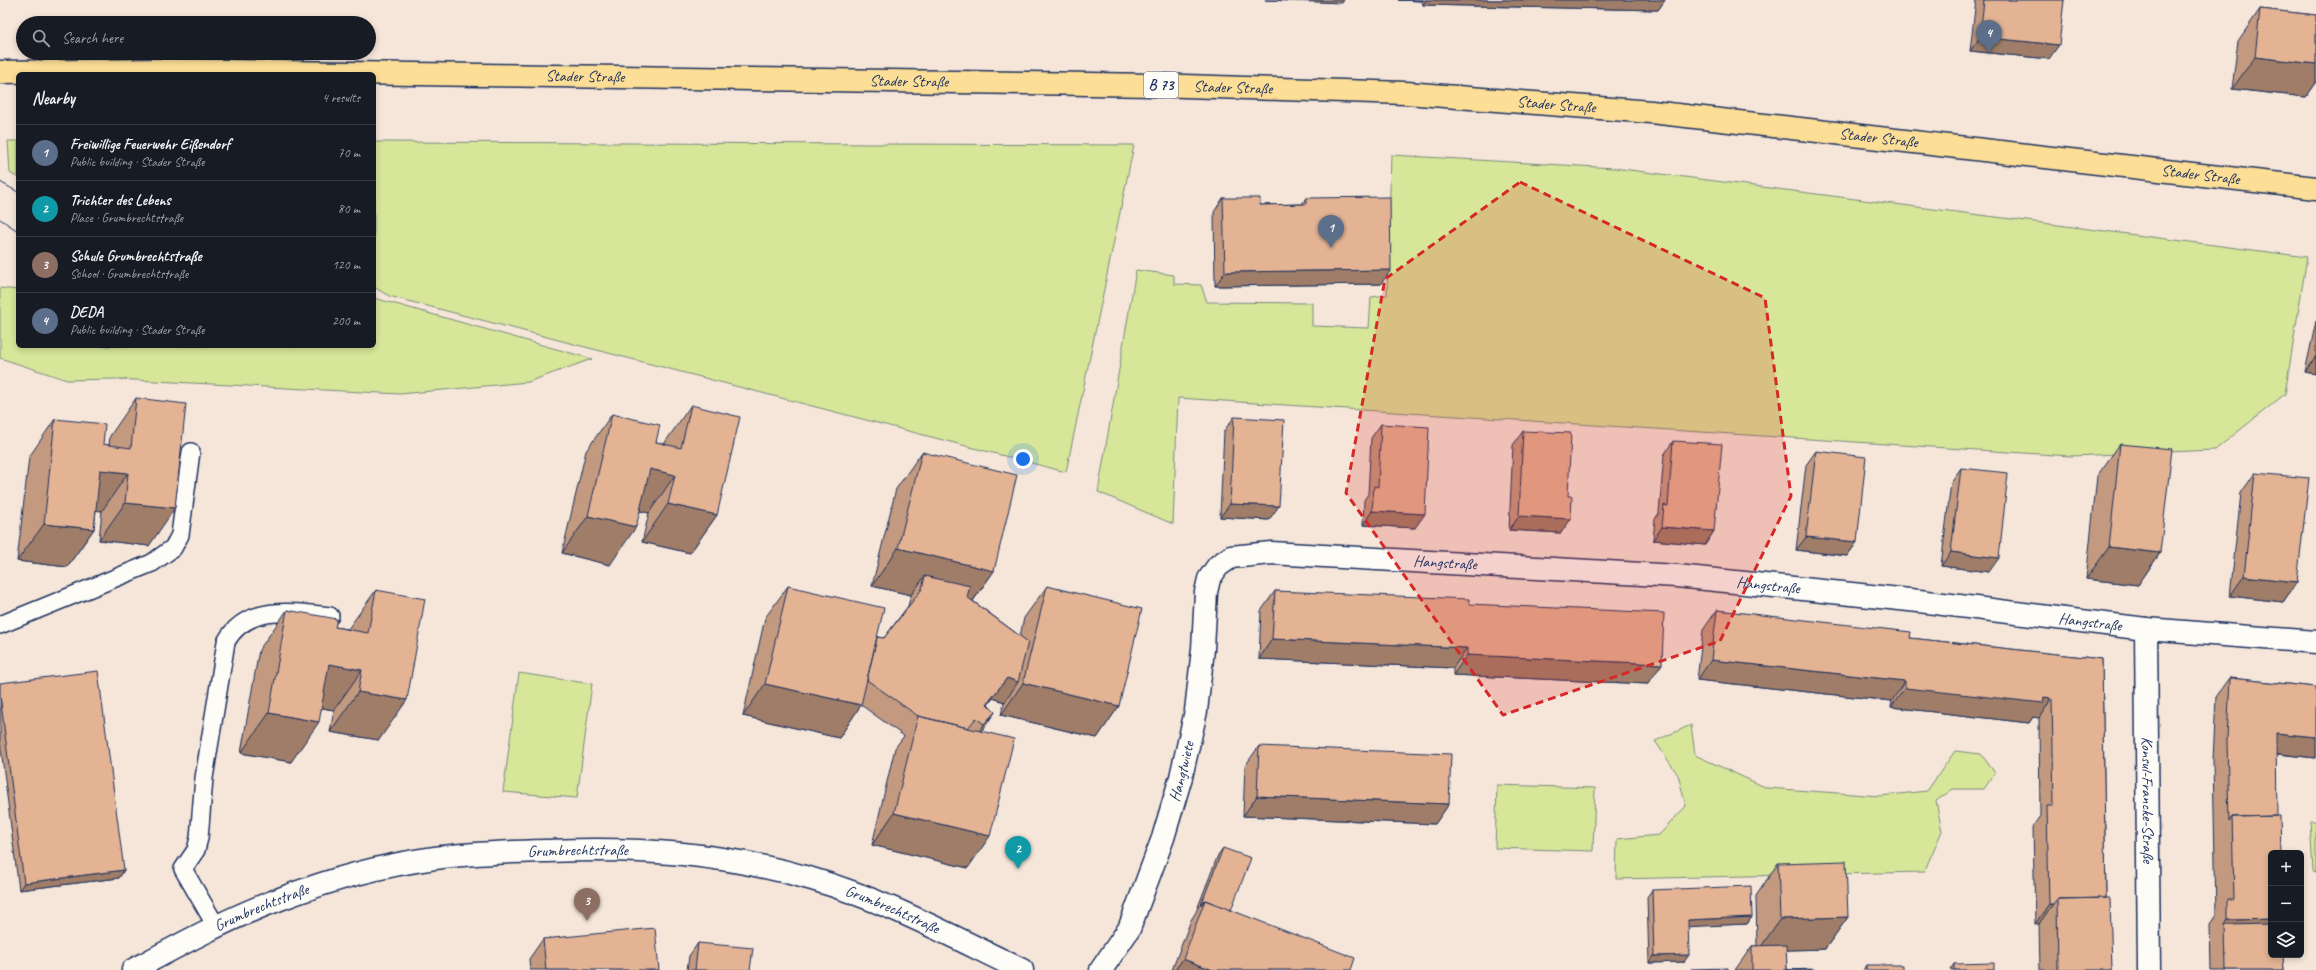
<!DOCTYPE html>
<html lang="en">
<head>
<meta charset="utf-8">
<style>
  :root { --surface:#171b24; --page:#20242c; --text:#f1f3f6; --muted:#9ea1a6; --line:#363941; --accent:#1f6fb2 }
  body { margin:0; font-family:Caveat,sans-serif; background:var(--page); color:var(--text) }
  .controls { position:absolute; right:12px; bottom:12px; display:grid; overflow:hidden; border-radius:6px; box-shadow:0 2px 6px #0003 }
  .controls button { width:36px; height:36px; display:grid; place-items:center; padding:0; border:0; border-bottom:1px solid var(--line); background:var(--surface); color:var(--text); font:20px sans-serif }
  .you { position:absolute; left:1023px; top:459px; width:14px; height:14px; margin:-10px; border:3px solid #fff; border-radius:50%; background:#1a73e8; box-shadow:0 0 0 6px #1a73e833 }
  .badge { display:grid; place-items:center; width:26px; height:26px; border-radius:50%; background:var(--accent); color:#fff; font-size:13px; font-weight:700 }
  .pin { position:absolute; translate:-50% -33px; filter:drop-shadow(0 1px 2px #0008) }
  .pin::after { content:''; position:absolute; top:21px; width:14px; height:12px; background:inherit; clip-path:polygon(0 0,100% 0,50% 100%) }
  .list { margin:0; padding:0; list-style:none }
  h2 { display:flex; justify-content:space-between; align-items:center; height:52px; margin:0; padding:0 16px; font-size:17px }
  h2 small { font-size:13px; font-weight:400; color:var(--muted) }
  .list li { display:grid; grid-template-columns:26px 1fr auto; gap:12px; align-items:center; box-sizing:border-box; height:56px; padding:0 16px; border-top:1px solid var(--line) }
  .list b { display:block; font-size:15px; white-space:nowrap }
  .list p { margin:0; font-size:13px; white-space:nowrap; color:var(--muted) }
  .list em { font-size:13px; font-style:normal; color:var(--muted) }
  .icon { flex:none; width:22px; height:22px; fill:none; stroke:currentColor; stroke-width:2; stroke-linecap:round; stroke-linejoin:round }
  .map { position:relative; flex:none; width:2316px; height:970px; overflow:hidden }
  .search { position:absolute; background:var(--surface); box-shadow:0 2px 6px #0003; left:16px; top:16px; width:360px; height:44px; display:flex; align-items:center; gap:10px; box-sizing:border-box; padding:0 14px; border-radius:22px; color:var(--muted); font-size:15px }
  .panel { position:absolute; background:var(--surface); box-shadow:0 2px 6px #0003; left:16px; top:72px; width:360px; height:276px; border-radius:6px }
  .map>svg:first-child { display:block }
</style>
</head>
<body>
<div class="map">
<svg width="2316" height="970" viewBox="0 0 2316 970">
  <rect width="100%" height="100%" fill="#f5e6d9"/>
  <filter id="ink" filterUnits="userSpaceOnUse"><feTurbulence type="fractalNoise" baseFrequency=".025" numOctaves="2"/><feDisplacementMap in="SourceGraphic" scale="8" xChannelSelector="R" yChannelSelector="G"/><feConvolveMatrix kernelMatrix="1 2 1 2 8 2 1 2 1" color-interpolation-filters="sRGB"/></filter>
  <g filter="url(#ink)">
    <!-- green -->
    <path fill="#d7e699" stroke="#798a7c" d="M8,141h10v37l-8,-5z
      M374,142l760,3 -68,327 -677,-176 -15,-9z
      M1391,155l223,13 693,89 -22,137 -70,56 -145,6 -892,-58 -5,126 -75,-32 38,-222 38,5v9l27,1 6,17 105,1v23l57,2 2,-31 16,-2z
      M0,288l18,2v56h356v-48l218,61 -64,23 -128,12 -284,-15 -49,1 -67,-22z
      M519,673l73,11 -15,114 -74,-6z
      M1691,725l4,30 72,33 113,8 47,-5 28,-40 26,3 14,19 -11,16h-31l-17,12 6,30 -18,41 -308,7 1,-40 42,-4 27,-29 -8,-31 -23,-34z
      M1497,785l98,3 -2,63 -98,-3z
      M2310,821h6v51l-3,-1z"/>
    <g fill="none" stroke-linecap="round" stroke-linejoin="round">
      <defs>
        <path id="service" d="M0,625l152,-62 21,-15 7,-13 11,-83
          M216,926l-33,-57 13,-19 3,-12 5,-60 22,-136c20,-38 68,-30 104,-26"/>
        <g id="minor">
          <path id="s1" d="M2146,629l3,341"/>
          <path id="s2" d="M133,970c48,-26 96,-52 147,-71 49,-19 103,-34 155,-41 36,-5 75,-6 112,-7 92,-4 176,2 265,28 73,21 141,58 210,91"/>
          <path id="s3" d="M1101,970l28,-41 34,-91 18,-61 15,-66 7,-62 3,-57 3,-13 9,-13 13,-9 40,-4 406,23 242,25 227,28 170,13"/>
        </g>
        <g id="primary">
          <path id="s4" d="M0,72l156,-2 998,15 252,8 245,19 665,76"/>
        </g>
      </defs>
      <!-- service casing -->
      <use href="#service" stroke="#1b2f5e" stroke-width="20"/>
      <!-- minor casing -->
      <use href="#minor" stroke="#1b2f5e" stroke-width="25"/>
      <!-- primary casing -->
      <use href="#primary" stroke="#1b2f5e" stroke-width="25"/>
      <!-- service -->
      <use href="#service" stroke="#fdfcf7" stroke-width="17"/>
      <!-- minor -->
      <use href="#minor" stroke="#fdfcf7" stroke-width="22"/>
      <!-- primary -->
      <use href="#primary" stroke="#fcde96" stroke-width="22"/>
      <!-- tram -->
      <path stroke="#1b2f5e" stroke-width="1" d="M0,182l18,10
        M0,219l18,12"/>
    </g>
    <!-- wall -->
    <path fill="#c39a7f" stroke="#1b2f5e" d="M1398,0h267l-7,10 -235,-5 -1,-4z
      M1976,0h88l-15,59 -79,-8z
      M2260,9l56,6v68l-10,14 -74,-8 6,-48z
      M1223,198l37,7 42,-1 4,-6 75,86 -166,2 -1,-74z
      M2316,321v53l-11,-2z
      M136,398l13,148 -50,-6 3,-29 -6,-1 -2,19 -27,38 -50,-6 12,-104 26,-38 48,25 6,1 1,-9z
      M691,405l26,110 -27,38 -48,-11 7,-29 -9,-2 -30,54 -48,-12 24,-102 26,-37 44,28 8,2z
      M1234,417l35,103 -49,-3 4,-86z
      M1381,424l34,104 -52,-3 1,-25 4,-6 3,-56z
      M1523,431l38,102 -52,-3 4,-85z
      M1673,441l41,90 -9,14 -52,-5 2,-21 4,-6 5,-58z
      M2120,444l40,109 -22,32 -52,-6 11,-103z
      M1816,451l41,91 -10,14 -51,-6 10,-85z
      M922,452l72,119 -21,30 47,35 4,-18 23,-32 72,120 -22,32 -96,-23 3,-13 -11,-4 -5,7 7,7 -14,19 -13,137 -96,-23 23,-97 9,-12 -43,-31 -22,33 -96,-22 22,-98 23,-32 89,51 7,1 24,-32 3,-11 -39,-9 24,-97z
      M1961,468l28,104 -48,-6 10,-84z
      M2255,473l42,109 -14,20 -53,-6 11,-103z
      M376,590l3,150 -49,-8 4,-22 -12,-2 -31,54 -50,-9 18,-103 28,-40 48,17 13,2z
      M1275,591l194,13 179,80 -195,-9v-7l-194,-9 2,-48z
      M1717,610l193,28 192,21 4,239 6,72h-72l-1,-46h-4l-2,-98 7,-10 -1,-98 -6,-1 -4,6 -138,-16 1,-6 -195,-21 6,-50z
      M2230,678l86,9v71l-40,-4 -5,99 13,117h-73l-1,-46 6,-9 -3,-155 3,-63z
      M0,683l124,187 -5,8 -100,12 -19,-149z
      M1259,746l190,58 -14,20 -192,-8 2,-50z
      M1223,848l8,62 120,60h-179l19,-50 5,-8 22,-57z
      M1778,863l70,54 -23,32 -39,1 1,20h27h-79l17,-24h5l-1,-50z
      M1652,890l100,27 -5,7 -59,2 -4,36 -35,1 -2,-66z
      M543,939l116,31h-129l-1,-11z
      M698,943l52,27h-63l2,-14z
      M1954,964l40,6h-44z
      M1866,965l37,5h-40z"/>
    <!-- shaded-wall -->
    <path fill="#9f7d68" stroke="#1b2f5e" d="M1265,0h79l-2,3z
      M1398,0h25l-1,1z
      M1426,0h239l-7,10 -235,-5z
      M1980,37l79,8 -10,14 -79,-8z
      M2255,57l61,7v19l-10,14 -74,-8z
      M1391,270l-10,14 -166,2 10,-14z
      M2316,356v18l-11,-2z
      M650,469l25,6 -26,38 -26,-6z
      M100,470l28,3 -26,38 -28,-3z
      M125,503l50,5 -26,38 -50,-6z
      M668,504l49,11 -27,38 -48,-11z
      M1230,504l49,2 -10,14 -49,-3z
      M1372,511l53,3 -10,14 -52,-3z
      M588,516l48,11 -26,38 -48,-12z
      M1519,516l52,3 -10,14 -52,-3z
      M44,524l50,5 -27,38 -50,-6z
      M1662,527l52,4 -9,14 -52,-5z
      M1806,537l51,5 -10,14 -51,-6z
      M2109,547l51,6 -22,32 -52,-6z
      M898,548l96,23 -27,38 -42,-33 -14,19 -39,-9z
      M1951,552l48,6 -10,14 -48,-6z
      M2244,576l53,6 -14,20 -53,-6z
      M1272,639l195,9 -14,20 -194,-9z
      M1467,655l195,9 -14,20 -195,-9z
      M1711,660l194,21 -13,20 -195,-21z
      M329,664l33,6 -28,40 -33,-6z
      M1007,678l11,4 -13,20 -12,-4 -16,21 10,-15z
      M1023,683l96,23 -22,32 -96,-23z
      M765,684l96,21 -22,33 -96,-22z
      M1905,688l139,9 8,1 -13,20 -6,-1 -4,6 -138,-16z
      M358,692l49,8 -28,40 -49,-8z
      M995,712l-14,20 -11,12 14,-20z
      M269,713l50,9 -28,40 -50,-9z
      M2276,733l40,4v21l-54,-6z
      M1257,796l192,8 -14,20 -192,-8z
      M894,813l96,23 -22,32 -96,-23z
      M124,870l-5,8 -100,12 5,-7z
      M2049,904h4l-14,20h-4z
      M1752,917l-5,7 -64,3 5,-7z
      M1848,917l-23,32 -67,2 22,-32z
      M2271,919v17l-46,-11 3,-5z
      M1689,955l-5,7 -35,1 5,-7z
      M1183,959l30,11h-38z"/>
    <!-- building -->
    <path fill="#e3b394" stroke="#1b2f5e" d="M1984,0h80l-5,45 -79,-8z
      M2260,9l56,6v49l-61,-7z
      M1390,197l1,73 -166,2 -2,-74h37v7l46,-1v-6z
      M136,398l50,6 -11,104 -50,-5 3,-30 -28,-3 -6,59 -50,-5 11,-105 50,5 -2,20 28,4z
      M691,405l49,12 -23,98 -49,-11 7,-29 -25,-6 -14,58 -48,-11 24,-102 48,11 -4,17 25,6z
      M1234,417l50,3 -5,86 -49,-2z
      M1381,424l48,3 -4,87 -53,-3 2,-25 4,1z
      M1523,431l48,2 -3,63h4l-1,23 -52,-3z
      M1673,441l49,3 -8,87 -52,-4 2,-22 4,1z
      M2120,444l52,5 -12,104 -51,-6z
      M1816,451l50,6 -9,85 -51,-5z
      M922,452l95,23 -23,96 -96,-23z
      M1961,468l47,5 -9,85 -48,-6z
      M2255,473l54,5 -12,104 -53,-6z
      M925,576l45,10 -3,11 61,45 -10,40 -11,-4 -20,26 8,8 -11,12 -8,-6 -8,10 -50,-12 -51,-36 10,-43 7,1 38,-49z
      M788,586l96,22 -23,97 -96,-21z
      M1047,586l95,23 -23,97 -96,-23z
      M376,590l49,9 -18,101 -49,-8 4,-22 -33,-6 -10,58 -50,-9 18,-103 50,9 -2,8 33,6z
      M1275,591l194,8v5l195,9 -2,51 -195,-9v-7l-195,-9z
      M1717,610l194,22 -1,6 192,21 4,239 -49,1 -4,5h-4l-2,-98h7l-2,-108 -8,-1 -1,6 -138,-15v-7l-194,-21z
      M98,671l26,199 -100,13 -24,-188v-12z
      M2230,678l86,9v50l-40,-4 1,83 -45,1 -3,5 -2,-82z
      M918,716l96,23 -24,97 -96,-23z
      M1259,746l192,8 -2,50 -192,-8z
      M2280,816l1,37h-10v66l-43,1v-21h6l-2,-82z
      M1223,848l28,10 -20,52 -26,-10 -4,5z
      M1846,861l2,56 -68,2 -2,-56z
      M1751,886l1,31 -64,3 1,35 -35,1 -2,-66z
      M2110,898l2,72h-54l-1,-71z
      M1205,900l150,58 -4,12h-138l-30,-11z
      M2271,924v31h12l1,15h-58l-1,-45z
      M655,928l4,42h-113l-3,-31z
      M698,943l55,5 -3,22h-55z
      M1786,945l1,25 27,-1v1h-62v-24z
      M1994,963v7h-40v-6z
      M1866,965h37v5h-37z
      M1728,968v2h-37v-1z"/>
  </g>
  <!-- marked area -->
  <path fill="#d62828" fill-opacity="0.2" stroke="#d62828" stroke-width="3" stroke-dasharray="8 5" stroke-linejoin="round" d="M1520,182l245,116 26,198 -71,145 -217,74 -157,-222 39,-214z"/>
  <g text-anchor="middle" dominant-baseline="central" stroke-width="4" stroke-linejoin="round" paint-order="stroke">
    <!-- shield labels -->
    <rect fill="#fdfcf7" stroke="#5f6c8c" stroke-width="1" x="1144" y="72" width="34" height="26" rx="3"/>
    <g font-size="15" font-weight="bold" fill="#1b2f5e">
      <text x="1161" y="85">B 73</text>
    </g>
    <!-- street labels -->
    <g font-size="16" fill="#1b2f5e" stroke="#fdfcf7">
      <text stroke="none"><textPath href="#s4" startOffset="585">Stader Straße</textPath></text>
      <text stroke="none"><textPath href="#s4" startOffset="909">Stader Straße</textPath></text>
      <text stroke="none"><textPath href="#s4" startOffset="1233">Stader Straße</textPath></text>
      <text stroke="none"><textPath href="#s4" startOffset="1557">Stader Straße</textPath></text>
      <text stroke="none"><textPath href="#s4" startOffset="1881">Stader Straße</textPath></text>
      <text stroke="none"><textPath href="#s4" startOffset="2205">Stader Straße</textPath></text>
      <text stroke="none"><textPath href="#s3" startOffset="657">Hangstraße</textPath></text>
      <text stroke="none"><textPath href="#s3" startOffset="981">Hangstraße</textPath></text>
      <text stroke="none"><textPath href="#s3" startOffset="1305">Hangstraße</textPath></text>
      <text stroke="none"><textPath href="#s3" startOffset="216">Hangtwiete</textPath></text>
      <text stroke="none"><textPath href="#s1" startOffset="171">Konsul-Francke-Straße</textPath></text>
      <text stroke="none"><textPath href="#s2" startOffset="467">Grumbrechtstraße</textPath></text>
      <text stroke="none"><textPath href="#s2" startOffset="143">Grumbrechtstraße</textPath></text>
      <text stroke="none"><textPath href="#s2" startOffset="790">Grumbrechtstraße</textPath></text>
    </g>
  </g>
</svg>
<div class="controls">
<button>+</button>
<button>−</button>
<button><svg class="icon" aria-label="layers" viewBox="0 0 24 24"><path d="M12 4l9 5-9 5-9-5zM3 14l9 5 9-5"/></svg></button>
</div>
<div class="you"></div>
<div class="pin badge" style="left:1331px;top:248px;background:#5c6f8a">1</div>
<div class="pin badge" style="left:1018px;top:869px;background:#0f9aa8">2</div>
<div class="pin badge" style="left:587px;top:921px;background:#8d6e63">3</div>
<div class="pin badge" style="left:1989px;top:53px;background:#5c6f8a">4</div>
<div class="search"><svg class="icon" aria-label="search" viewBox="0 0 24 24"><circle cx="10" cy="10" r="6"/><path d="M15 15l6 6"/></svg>Search here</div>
<section class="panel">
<h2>Nearby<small>4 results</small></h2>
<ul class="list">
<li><span class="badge" style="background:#5c6f8a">1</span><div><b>Freiwillige Feuerwehr Eißendorf</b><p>Public building · Stader Straße</p></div><em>70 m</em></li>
<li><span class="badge" style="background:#0f9aa8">2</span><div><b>Trichter des Lebens</b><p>Place · Grumbrechtstraße</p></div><em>80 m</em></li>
<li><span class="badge" style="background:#8d6e63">3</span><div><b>Schule Grumbrechtstraße</b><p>School · Grumbrechtstraße</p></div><em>120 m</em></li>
<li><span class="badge" style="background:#5c6f8a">4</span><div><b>DEDA</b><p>Public building · Stader Straße</p></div><em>200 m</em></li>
</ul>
</section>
</div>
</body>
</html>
